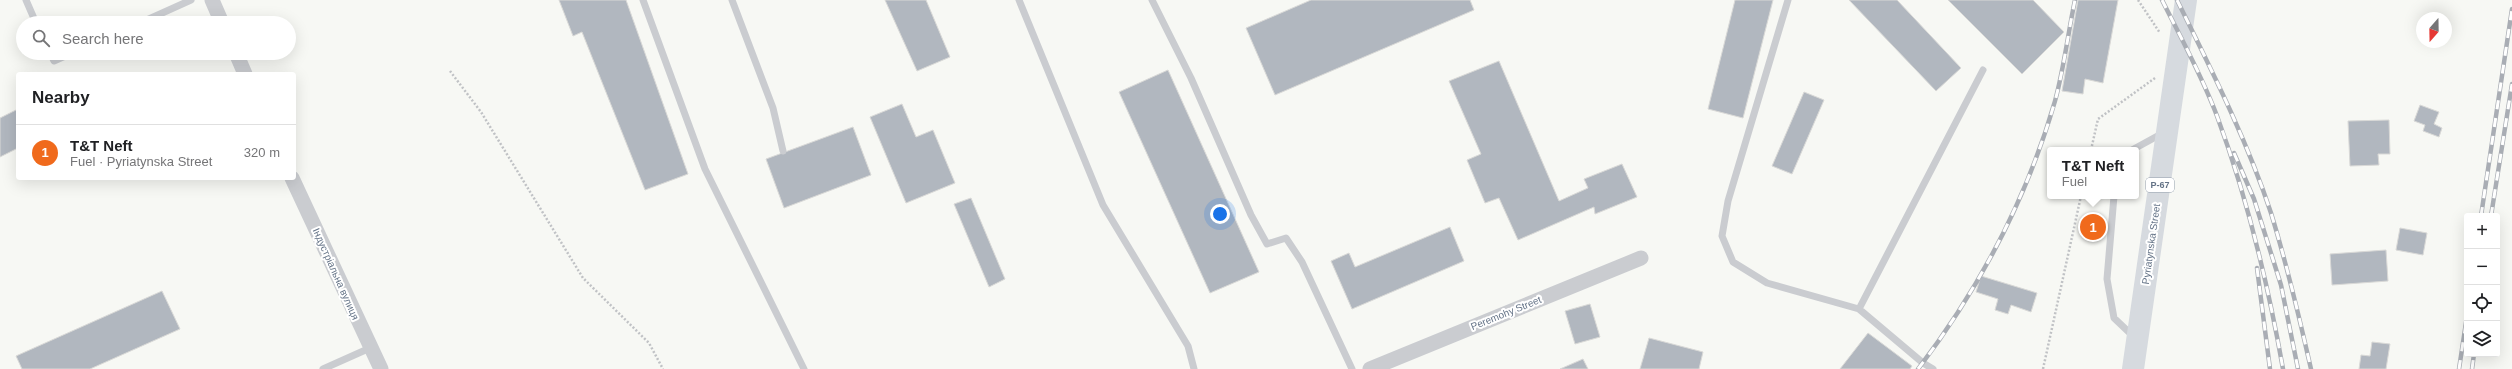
<!DOCTYPE html>
<html lang="en">
<head>
<meta charset="utf-8">
<style>
  :root { --surface:#fff; --page:#f6f6f6; --text:#202124; --muted:#757577; --line:#e0e0e0; --accent:#f06a1c }
  body { margin:0; font-family:Arial,sans-serif; background:var(--page); color:var(--text) }
  .controls { position:absolute; right:12px; bottom:12px; display:grid; overflow:hidden; border-radius:4px; box-shadow:0 4px 16px #0002 }
  .controls button { width:36px; height:36px; display:grid; place-items:center; padding:0; border:0; border-bottom:1px solid var(--line); background:var(--surface); color:var(--text); font:20px sans-serif }
  .compass { position:absolute; left:2416px; top:12px; width:36px; height:36px; border-radius:50%; background:var(--surface); box-shadow:0 4px 16px #0002; rotate:200deg }
  .you { position:absolute; left:1220px; top:214px; width:14px; height:14px; margin:-10px; border:3px solid #fff; border-radius:50%; background:#1a73e8; box-shadow:0 0 0 6px #1a73e833 }
  .badge { display:grid; place-items:center; width:26px; height:26px; border-radius:50%; background:var(--accent); color:#fff; font-size:13px; font-weight:700 }
  .pin { position:absolute; translate:-50% -50%; border:2px solid #fff; box-shadow:0 1px 4px #0006 }
  .popup { position:absolute; left:2047px; top:147px; width:92px; height:52px; box-sizing:border-box; display:grid; place-content:center; border-radius:4px; background:var(--surface); filter:drop-shadow(0 1px 3px #0005); font-size:13px; white-space:nowrap; color:var(--muted) }
  .popup b { font-size:15px; color:var(--text) }
  .popup::after { content:''; position:absolute; left:50%; top:100%; margin-left:-8px; border:8px solid transparent; border-top-color:var(--surface) }
  .list { margin:0; padding:0; list-style:none }
  h2 { display:flex; justify-content:space-between; align-items:center; height:52px; margin:0; padding:0 16px; font-size:17px }
  h2 small { font-size:13px; font-weight:400; color:var(--muted) }
  .list li { display:grid; grid-template-columns:26px 1fr auto; gap:12px; align-items:center; box-sizing:border-box; height:56px; padding:0 16px; border-top:1px solid var(--line) }
  .list b { display:block; font-size:15px; white-space:nowrap }
  .list p { margin:0; font-size:13px; white-space:nowrap; color:var(--muted) }
  .list em { font-size:13px; font-style:normal; color:var(--muted) }
  .icon { flex:none; width:22px; height:22px; fill:none; stroke:currentColor; stroke-width:2; stroke-linecap:round; stroke-linejoin:round }
  .map { position:relative; flex:none; width:2512px; height:369px; overflow:hidden }
  .search { position:absolute; background:var(--surface); box-shadow:0 4px 16px #0002; left:16px; top:16px; width:280px; height:44px; display:flex; align-items:center; gap:10px; box-sizing:border-box; padding:0 14px; border-radius:22px; color:var(--muted); font-size:15px }
  .panel { position:absolute; background:var(--surface); box-shadow:0 4px 16px #0002; left:16px; top:72px; width:280px; height:108px; border-radius:4px }
  .map>svg:first-child { display:block }
</style>
</head>
<body>
<div class="map">
<svg width="2512" height="369" viewBox="0 0 2512 369">
  <rect width="100%" height="100%" fill="#f7f8f4"/>
  <!-- building -->
  <path fill="#b1b7bf" stroke="#d9d9d7" d="M559,0h67l62,174 -43,16 -63,-158 -9,4z
    M885,0h41l24,57 -33,14z
    M1311,0h159l4,10 -199,85 -29,-67z
    M1735,0h38l-30,118 -35,-9z
    M1849,0h48l64,68 -25,23z
    M1948,0h85l31,32 -42,42z
    M2078,0h40l-15,83 -18,-4 -2,15 -21,-3z
    M1499,61l60,140 29,-13 -4,-9 38,-15 15,33 -42,17 -1,-7 -76,33 -19,-42 -14,5 -18,-43 14,-6 -32,-73z
    M1168,70l91,202 -49,21 -91,-201z
    M1804,92l20,8 -32,74 -20,-8z
    M902,104l14,33 17,-7 22,53 -49,20 -36,-86z
    M2420,105l19,7 -5,12 8,4 -3,9 -16,-6 2,-6 -11,-4z
    M18,109v39l-18,9v-39z
    M2389,120l1,34h-12l1,11 -29,1 -2,-45z
    M853,127l18,48 -87,33 -18,-49z
    M971,198l34,81 -16,8 -35,-83z
    M1450,227l14,34 -112,48 -21,-48 18,-8 6,14z
    M2400,228l27,5 -4,22 -27,-5z
    M2386,250l2,31 -56,4 -2,-31z
    M1981,276l56,17 -6,19 -20,-7 -3,9 -13,-4 3,-11 -22,-7z
    M162,291l18,38 -90,40h-68l-6,-13z
    M1590,304l10,33 -25,7 -10,-33z
    M1868,333l44,33 -2,3h-70z
    M1649,338l54,14 -4,17h-59z
    M2372,342l18,2 -4,25h-27l2,-14 9,1z
    M1583,359l5,10h-28z"/>
  <g fill="none" stroke-linecap="round" stroke-linejoin="round">
    <!-- path -->
    <path stroke="#c0c2c5" stroke-width="2.5" stroke-dasharray="2 2" stroke-linecap="butt" d="M2138,0l22,33
      M450,71l31,41 102,166 66,65 14,26
      M2091,150l7,-31 57,-41
      M2043,369l38,-173"/>
    <!-- lane -->
    <path stroke="#caccd0" stroke-width="7" d="M26,0l10,23
      M643,0l62,169 99,200
      M732,0l41,108 10,43
      M1019,0l84,205 85,141 6,23
      M1152,0l39,78 60,137 16,29 19,-6 16,24 50,107
      M1788,0l-60,201 -6,35 11,26 34,21 92,26
      M140,23l51,-23
      M50,53l4,8 18,-8
      M2132,150l31,-17
      M2114,196l-7,83 7,39 20,19
      M323,369l47,-21
      M1933,369l-10,-6 -64,-54 124,-239"/>
    <!-- street -->
    <path stroke="#caccd0" stroke-width="15" d="M212,0l10,23
      M236,53l9,21
      M292,178l89,191
      M1370,369l271,-111"/>
    <!-- primary -->
    <path stroke="#d6dadf" stroke-width="22" d="M2133,369l53,-369"/>
    <defs>
      <path id="rail" d="M2162,0c19,38 40,76 55,116 30,81 51,168 66,253
        M2177,0c34,69 70,140 94,213 16,52 28,103 40,156
        M2234,153l20,46 27,86 17,84
        M2481,216l31,-207
        M2491,216l21,-132
        M2257,268l13,101
        M1918,369c61,-80 109,-171 137,-268 9,-33 13,-68 20,-101
        M2459,369l8,-53
        M2472,369l2,-15"/>
    </defs>
    <!-- rail casing -->
    <use href="#rail" stroke="#a9adb4" stroke-width="4.5"/>
    <!-- rail -->
    <use href="#rail" stroke="#fff" stroke-width="3" stroke-dasharray="9" stroke-linecap="butt"/>
  </g>
  <g text-anchor="middle" dominant-baseline="central" stroke-width="4" stroke-linejoin="round" paint-order="stroke">
    <!-- shield labels -->
    <rect fill="#fff" stroke="#929dab" stroke-width="1" x="2146" y="178" width="28" height="14" rx="3"/>
    <g font-size="9" font-weight="bold" fill="#647387">
      <text x="2160" y="185">Р-67</text>
    </g>
    <!-- street labels -->
    <g font-size="10" fill="#647387" stroke="#fff">
      <text transform="translate(2151 244) rotate(-82)">Pyriatynska Street</text>
      <text transform="translate(336 274) rotate(66)">Індустріальна вулиця</text>
      <text transform="translate(1506 313) rotate(-22)">Peremohy Street</text>
    </g>
  </g>
</svg>
<div class="controls">
<button>+</button>
<button>−</button>
<button><svg class="icon" aria-label="locate" viewBox="0 0 24 24"><circle cx="12" cy="12" r="6"/><path d="M12 2v4M12 18v4M2 12h4M18 12h4"/></svg></button>
<button><svg class="icon" aria-label="layers" viewBox="0 0 24 24"><path d="M12 4l9 5-9 5-9-5zM3 14l9 5 9-5"/></svg></button>
</div>
<svg class="compass" viewBox="-18 -18 36 36"><path d="M0-13l5 13h-10z" fill="#e53935"/><path d="M0 13l5-13h-10z" fill="#757577"/></svg>
<div class="you"></div>
<div class="pin badge" style="left:2093px;top:227px">1</div>
<div class="popup"><b>T&amp;T Neft</b>Fuel</div>
<div class="search"><svg class="icon" aria-label="search" viewBox="0 0 24 24"><circle cx="10" cy="10" r="6"/><path d="M15 15l6 6"/></svg>Search here</div>
<section class="panel">
<h2>Nearby<small></small></h2>
<ul class="list">
<li><span class="badge">1</span><div><b>T&amp;T Neft</b><p>Fuel · Pyriatynska Street</p></div><em>320 m</em></li>
</ul>
</section>
</div>
</body>
</html>
